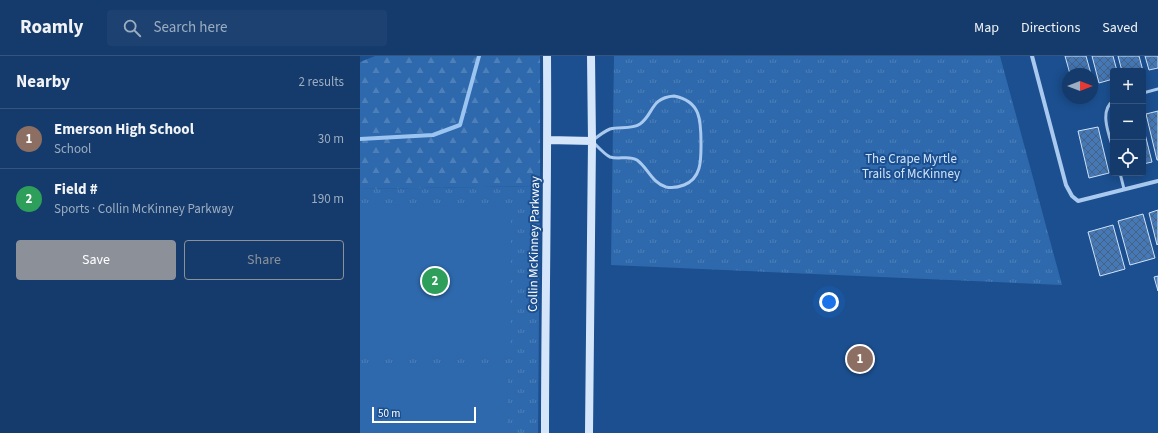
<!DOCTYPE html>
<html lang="en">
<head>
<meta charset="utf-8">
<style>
  :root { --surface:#143b6b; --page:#1d4271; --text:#f1f3f6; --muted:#9dadc1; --line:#33557e; --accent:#8c9099 }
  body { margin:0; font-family:"Source Sans 3",sans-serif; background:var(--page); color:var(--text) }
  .controls { position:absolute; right:12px; top:12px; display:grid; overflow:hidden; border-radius:4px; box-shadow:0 2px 10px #0003 }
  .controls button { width:36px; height:36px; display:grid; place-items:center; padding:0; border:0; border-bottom:1px solid var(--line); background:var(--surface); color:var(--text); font:20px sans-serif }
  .compass { position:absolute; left:702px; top:12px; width:36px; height:36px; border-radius:50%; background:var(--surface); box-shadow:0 2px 10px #0003; rotate:90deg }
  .scale { position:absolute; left:12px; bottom:10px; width:104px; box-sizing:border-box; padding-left:4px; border:2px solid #fff; border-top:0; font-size:11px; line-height:14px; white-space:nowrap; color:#fff; -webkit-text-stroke:3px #1b4f8f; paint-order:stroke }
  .you { position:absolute; left:469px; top:246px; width:14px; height:14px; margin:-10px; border:3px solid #fff; border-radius:50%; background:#1a73e8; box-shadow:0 0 0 6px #1a73e833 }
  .badge { display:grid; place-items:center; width:26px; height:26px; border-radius:50%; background:var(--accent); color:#fff; font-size:13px; font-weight:700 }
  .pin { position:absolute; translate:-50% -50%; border:2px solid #fff; box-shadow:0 1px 4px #0006 }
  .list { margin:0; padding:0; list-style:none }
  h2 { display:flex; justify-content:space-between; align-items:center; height:52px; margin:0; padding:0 16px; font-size:17px }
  h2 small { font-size:13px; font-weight:400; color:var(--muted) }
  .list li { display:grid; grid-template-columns:26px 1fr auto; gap:12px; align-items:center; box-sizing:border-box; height:60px; padding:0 16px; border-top:1px solid var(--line) }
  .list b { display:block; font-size:15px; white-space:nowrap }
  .list p { margin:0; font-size:13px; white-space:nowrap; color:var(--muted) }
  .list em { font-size:13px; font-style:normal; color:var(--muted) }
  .actions { display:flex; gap:8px; padding:12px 16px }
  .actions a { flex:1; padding:9px 0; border:1px solid var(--accent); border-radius:4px; text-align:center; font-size:14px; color:var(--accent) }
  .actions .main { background:var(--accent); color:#fff }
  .icon { flex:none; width:22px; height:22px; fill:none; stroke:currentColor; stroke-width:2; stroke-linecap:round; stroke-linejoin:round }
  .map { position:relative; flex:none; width:798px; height:377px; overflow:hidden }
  header { display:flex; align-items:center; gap:24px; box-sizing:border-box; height:56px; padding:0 20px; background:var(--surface); border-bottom:1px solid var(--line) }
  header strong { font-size:19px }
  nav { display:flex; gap:22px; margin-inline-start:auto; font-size:14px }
  .search { width:280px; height:36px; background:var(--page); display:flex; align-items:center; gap:10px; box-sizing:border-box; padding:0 14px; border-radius:4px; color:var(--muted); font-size:15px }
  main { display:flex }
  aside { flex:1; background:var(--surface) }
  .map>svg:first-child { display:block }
</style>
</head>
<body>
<header>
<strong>Roamly</strong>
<div class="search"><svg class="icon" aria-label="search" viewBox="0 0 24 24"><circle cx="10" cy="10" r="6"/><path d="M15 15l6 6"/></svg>Search here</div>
<nav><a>Map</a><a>Directions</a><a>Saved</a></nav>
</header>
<main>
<aside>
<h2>Nearby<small>2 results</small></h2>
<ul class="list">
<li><span class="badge" style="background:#8d6e63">1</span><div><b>Emerson High School</b><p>School</p></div><em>30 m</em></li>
<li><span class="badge" style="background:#2e9e5b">2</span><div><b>Field #</b><p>Sports · Collin McKinney Parkway</p></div><em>190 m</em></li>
</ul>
<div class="actions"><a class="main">Save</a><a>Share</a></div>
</aside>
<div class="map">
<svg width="798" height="377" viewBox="0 0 798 377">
  <defs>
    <pattern id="grass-tufts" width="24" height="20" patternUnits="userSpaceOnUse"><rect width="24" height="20" fill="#2e69ad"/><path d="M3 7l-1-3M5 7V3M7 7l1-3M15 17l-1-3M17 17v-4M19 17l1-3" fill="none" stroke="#4d80b9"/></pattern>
    <pattern id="forest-firs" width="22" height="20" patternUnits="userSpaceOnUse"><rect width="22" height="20" fill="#2e69ad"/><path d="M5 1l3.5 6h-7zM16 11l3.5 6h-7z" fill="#4d80b9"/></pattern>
    <pattern id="building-cross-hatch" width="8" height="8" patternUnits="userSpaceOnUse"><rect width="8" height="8" fill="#4478b7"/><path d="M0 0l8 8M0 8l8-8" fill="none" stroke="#486282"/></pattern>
  </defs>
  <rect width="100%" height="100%" fill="#1b4f8f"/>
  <!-- grass -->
  <path fill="url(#grass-tufts)" d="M254,0h386l62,229 -451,-20z
    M180,130l-2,247h-178v-244z"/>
  <!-- forest -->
  <path fill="url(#forest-firs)" d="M15,0h165v130l-180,3v-127z"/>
  <!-- pitch -->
  <path fill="#2e69ad" d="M0,148l151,3 -1,148 -150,-1z
    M0,309l148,2 -1,66h-147z"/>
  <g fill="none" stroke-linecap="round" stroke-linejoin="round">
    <!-- stream -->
    <path stroke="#9cc4f0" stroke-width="4" d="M0,83l73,-4 27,-10 19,-69"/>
  </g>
  <!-- building -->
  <path fill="url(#building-cross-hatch)" stroke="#cfe3fa" d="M705,0h21l5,18h-21z
    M732,0h21l4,15h-4v8l-14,4z
    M758,0h21l4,15h-21z
    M785,0h13v12l-9,2z
    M798,55v49h-1l-11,-46z
    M783,70l9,36 -9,2z
    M738,71l11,46 -20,5 -11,-47z
    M798,154v34l-1,1 -8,-32z
    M783,158l12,44 -25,7 -12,-44z
    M753,169l12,44 -25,7 -12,-44z
    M798,220v15l-4,-14z"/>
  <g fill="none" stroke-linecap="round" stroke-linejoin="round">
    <!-- lane -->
    <path stroke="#a9c9ee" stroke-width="3" d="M783,37l15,-4
      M314,40c27,5 27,25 27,47 0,16 1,35 -17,42 -5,2 -13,3 -18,2 -14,-4 -18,-19 -29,-27 -8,-5 -18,0 -27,-3 -5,-2 -14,-12 -18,-16 5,-4 11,-9 18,-12 9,-3 21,1 30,-5 14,-10 10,-26 34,-28z
      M753,45c-14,10 -4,34 0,47
      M760,117l4,16"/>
    <!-- street -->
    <path stroke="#a9c9ee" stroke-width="4" d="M672,0l34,129 6,11 6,5 80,-20"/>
    <!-- secondary -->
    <path stroke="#d6e6fa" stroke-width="8" d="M188,84l44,1
      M185,377c0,-126 3,-251 2,-377
      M229,377l3,-292 -1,-85"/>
  </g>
  <g text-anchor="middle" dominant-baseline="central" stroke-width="4" stroke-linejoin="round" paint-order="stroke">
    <!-- park labels -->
    <g font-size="13" fill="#cfe3fa" stroke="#1b4f8f">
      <text x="551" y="103">The Crape Myrtle<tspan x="551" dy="15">Trails of McKinney</tspan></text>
    </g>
    <!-- street labels -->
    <g font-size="13" fill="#fff" stroke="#1b4f8f">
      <text transform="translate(174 188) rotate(-89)">Collin McKinney Parkway</text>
    </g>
  </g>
</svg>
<div class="controls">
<button>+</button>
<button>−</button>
<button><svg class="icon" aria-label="locate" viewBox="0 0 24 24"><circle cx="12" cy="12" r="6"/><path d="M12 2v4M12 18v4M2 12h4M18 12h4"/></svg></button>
</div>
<svg class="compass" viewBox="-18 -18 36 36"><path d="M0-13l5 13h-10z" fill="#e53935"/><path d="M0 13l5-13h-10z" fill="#9dadc1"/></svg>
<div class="scale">50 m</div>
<div class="you"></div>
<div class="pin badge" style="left:500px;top:303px;background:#8d6e63">1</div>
<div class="pin badge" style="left:75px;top:225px;background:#2e9e5b">2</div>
</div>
</main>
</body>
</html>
